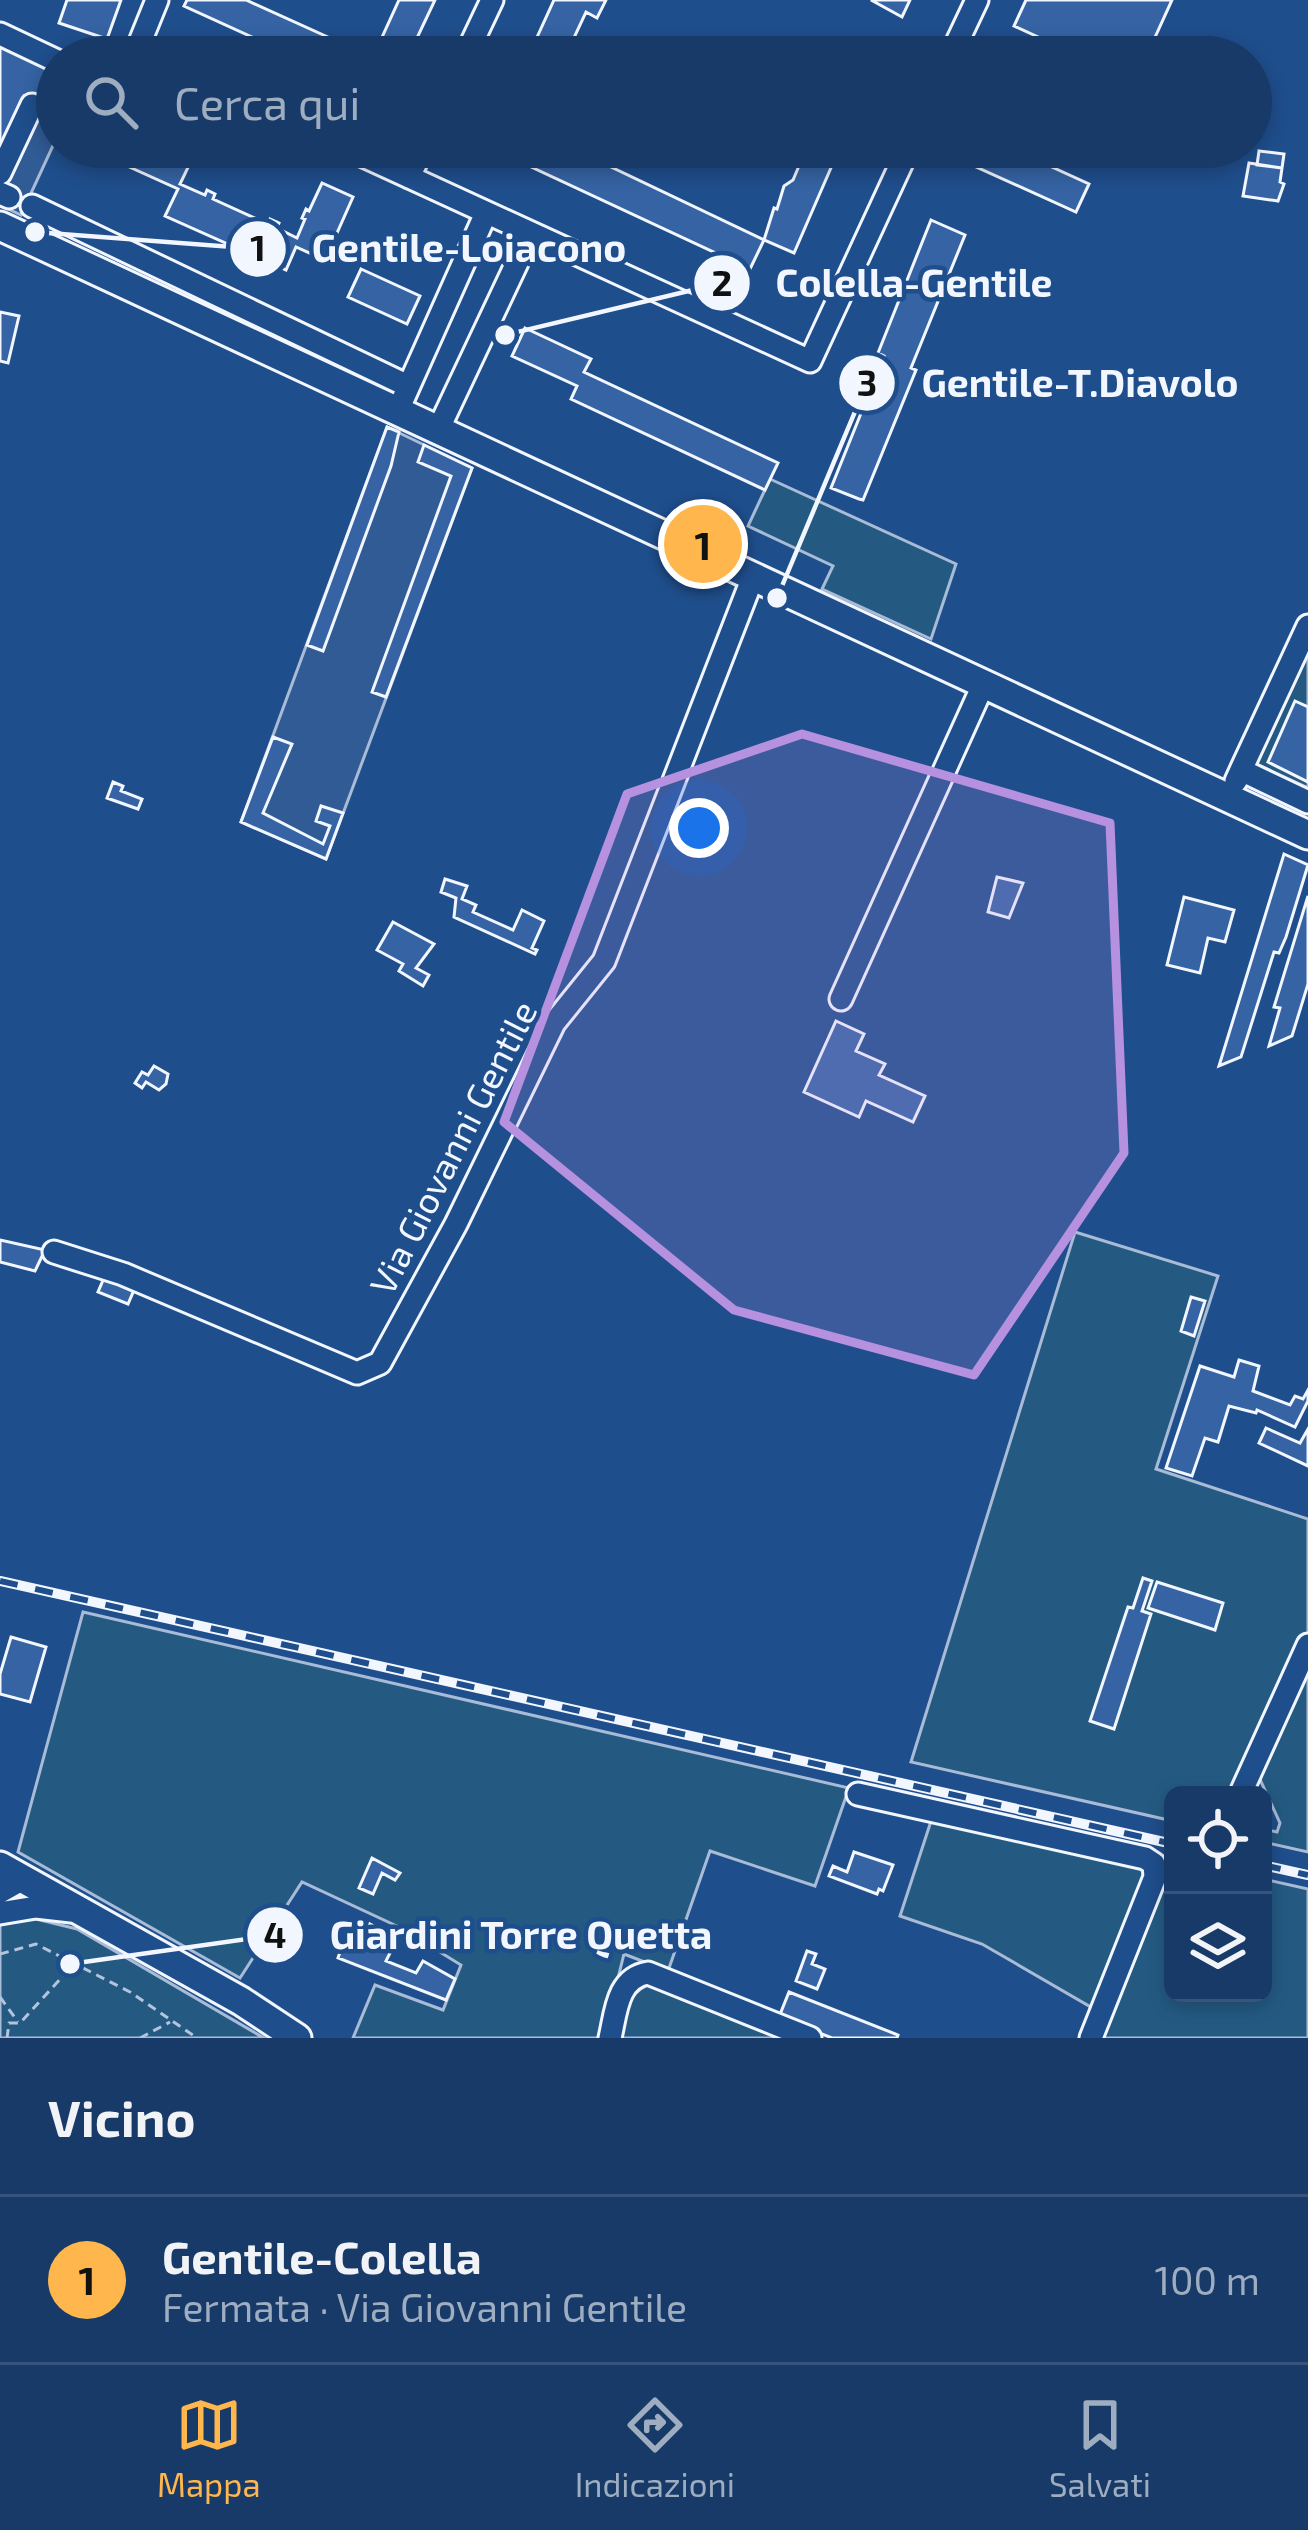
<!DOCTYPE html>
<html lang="it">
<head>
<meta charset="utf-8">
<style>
  :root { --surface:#173a69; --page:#20416f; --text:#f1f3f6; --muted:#9eadc0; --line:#36547d; --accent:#ffb74d }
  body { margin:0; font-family:"Exo 2",sans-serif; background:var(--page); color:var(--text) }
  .controls { position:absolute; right:36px; bottom:36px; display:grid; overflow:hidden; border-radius:18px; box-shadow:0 6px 18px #0003 }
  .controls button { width:108px; height:108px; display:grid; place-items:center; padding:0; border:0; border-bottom:3px solid var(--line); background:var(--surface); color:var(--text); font:60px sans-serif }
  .you { position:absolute; left:699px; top:828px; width:42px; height:42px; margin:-30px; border:9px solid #fff; border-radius:50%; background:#1a73e8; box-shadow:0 0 0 18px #1a73e833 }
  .badge { display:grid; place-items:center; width:78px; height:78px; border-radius:50%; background:var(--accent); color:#111; font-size:39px; font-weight:700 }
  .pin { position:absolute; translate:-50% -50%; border:6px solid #fff; box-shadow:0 3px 12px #0006 }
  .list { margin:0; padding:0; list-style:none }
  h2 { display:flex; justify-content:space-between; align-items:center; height:156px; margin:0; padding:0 48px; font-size:51px }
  h2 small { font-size:39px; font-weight:400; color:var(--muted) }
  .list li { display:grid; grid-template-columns:78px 1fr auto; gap:36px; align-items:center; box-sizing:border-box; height:168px; padding:0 48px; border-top:3px solid var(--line) }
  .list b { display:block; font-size:45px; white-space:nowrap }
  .list p { margin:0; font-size:39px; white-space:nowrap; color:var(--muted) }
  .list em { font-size:39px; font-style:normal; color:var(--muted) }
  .icon { flex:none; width:66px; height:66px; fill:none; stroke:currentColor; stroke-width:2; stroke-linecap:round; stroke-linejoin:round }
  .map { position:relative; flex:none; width:1308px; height:2038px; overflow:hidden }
  .search { position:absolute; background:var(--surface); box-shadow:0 6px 18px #0003; left:36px; right:36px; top:36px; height:132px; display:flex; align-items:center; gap:30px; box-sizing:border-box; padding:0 42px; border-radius:66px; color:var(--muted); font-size:45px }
  .sheet { height:324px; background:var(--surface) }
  nav { display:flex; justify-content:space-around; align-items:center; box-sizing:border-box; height:168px; border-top:3px solid var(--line); background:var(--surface); font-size:33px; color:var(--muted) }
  nav a { display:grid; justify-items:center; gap:6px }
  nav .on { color:var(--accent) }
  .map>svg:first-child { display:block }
</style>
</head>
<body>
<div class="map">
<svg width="1308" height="2038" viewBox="0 0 1308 2038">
  <rect width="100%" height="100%" fill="#1f4e8c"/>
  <!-- green -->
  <path fill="#245a82" stroke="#a8bbd7" stroke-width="3" d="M770,479l186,85 -25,75 -109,-50 11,-23 -85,-40z
    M1308,638v150l-58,-27z
    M1075,1232l143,44 -62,193 152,50v113l-9,21 -66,142h-60v26l-262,-59z
    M83,1612l766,176 -34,98 -105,-35 -42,120 -44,-17 -21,84h-250l22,-53 68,25 18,-45 -60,-37 -99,-46 -62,96 -222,-126z
    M1308,1657v195l-45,-10v-13l14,3 3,-9 -22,-48z
    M933,1815l217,53 -54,142 -114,-66 -82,-28z
    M1146,1853l27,5v135h90v-114l45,10v149h-209l61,-162z
    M32,1918l45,11 187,109h-264v-113z
    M647,1985l12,1 128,52h-169c6,-23 7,-41 29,-53z"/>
  <!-- parking -->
  <path fill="#305b95" stroke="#a8bbd7" stroke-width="3" d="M40,104l17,8v25l-36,78 -21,-10v-18z
    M387,427l85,41 -146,391 -85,-37z"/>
  <!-- building -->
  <path fill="#3563a3" stroke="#f2f6ff" stroke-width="3" d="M67,0h54l-14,39 -48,-16z
    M187,0h59l126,57h-76l-112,-51z
    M399,0h36l-27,57h-35z
    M554,0h52l-9,18 -11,-6 -21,45h-37z
    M871,0h39l-8,17z
    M1026,0h146l-26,57h-64l-68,-31z
    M0,45l55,26 -15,33 -16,-8 -24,52z
    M85,147h85l23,10 -13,27 25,11 2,-5 8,4 -2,5 55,25 2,-5 9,4 -2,5 20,10 8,-19 -3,-1 4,-9 3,2 13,-28 31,14 -28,63 -29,-13 -10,23 -121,-54 13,-27z
    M517,147h52l195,93 -14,29 -238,-111z
    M807,147h33l-46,106 -30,-13 10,-32 3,1 7,-23 9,-6z
    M957,147h51l81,37 -13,28 -124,-56z
    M1259,151l25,3 -2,14 -25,-3z
    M1249,163l33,5 -2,14 4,2 -6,17 -35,-5z
    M931,220l34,15 -54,133 5,2 -53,130 -4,-1 -28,-11 53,-132 -6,-3z
    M361,269l59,27 -13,28 -59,-27z
    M0,312l19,4 -11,47 -8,-2z
    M525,328l66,31 -7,13 194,91 -13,27 -194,-91 6,-13 -65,-30z
    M387,427l12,5 -8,34 -68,185 -16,-6z
    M424,445l48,23 -86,229 -14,-5 79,-216 -33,-14z
    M1295,701l13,6v75l-40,-20z
    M273,737l19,7 -29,69 60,31 7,-18 -14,-5 5,-15 22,7 -17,46 -85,-37z
    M113,782l10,4 -2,5 21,8 -4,10 -31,-11z
    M1284,854l24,11 -22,72 -7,16 -5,-1 -33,105 -22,9z
    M997,877l26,6 -14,35 -21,-6z
    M445,879l22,7 -5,13 14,6 -3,7 40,18 9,-20 22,11 -12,27 5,2 -2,4 -81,-37 2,-19 -15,-6z
    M1308,896v88l-16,52 -23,10 11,-38 -6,-1z
    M1184,897l50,13 -9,32 -17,-4 -8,35 -33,-8z
    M393,922l41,22 -18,24 13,7 -6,11 -24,-15 4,-7 -26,-14z
    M836,1021l28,13 -8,17 29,13 -6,11 46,21 -12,26 -47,-21 -7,16 -55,-25z
    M154,1066l14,8 -2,10 -7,6 -13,-8 -4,6 -7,-5 7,-11 6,3z
    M0,1240l45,10 -10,21 -35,-9z
    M104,1278l30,12 -6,14 -30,-12z
    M1191,1297l14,4 -11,35 -13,-5z
    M1239,1360l20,6 -6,25 37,14 5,-9 8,3 5,-9v11l-13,26 -38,-17 -1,3 -27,-7 -11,36 -13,-4 -13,38 -26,-8 34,-102 34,11z
    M1266,1428l34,15 8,-14v37l-49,-23z
    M1143,1578l9,3 -10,30 9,3 -37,115 -24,-8 38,-114 5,1z
    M1157,1582l66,21 -8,27 -67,-22z
    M11,1637l35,10 -16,55 -30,-8v-20z
    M854,1852l39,13 -10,26 -4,-2 -2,5 -48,-18 4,-10 14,6z
    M372,1858l28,15 -5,7 -13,-7 -9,21 -14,-6z
    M370,1924l6,3 -3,9 21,9 -8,16 30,12 7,-12 32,18 -9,21 -108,-42 11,-31 18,7z
    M807,1951l9,3 -4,10 13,5 -8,20 -21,-8z
    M789,1992l109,43 -1,3h-65l-53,-21z"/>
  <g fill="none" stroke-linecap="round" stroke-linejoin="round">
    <defs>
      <path id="minor" d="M0,34l57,27
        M151,57l-11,-15 17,-42
        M465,57l27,-57
        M950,57l27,-57
        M344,147l466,214 99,-214
        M0,173l32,-68
        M409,177l14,-30
        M0,193l9,4
        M32,206l376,180
        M403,399l83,-186
        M438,430l93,-197
        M1241,770l67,-144
        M1236,781l5,-11 67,32
        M841,999l143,-316
        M54,1252l69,22 234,99 23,-10 76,-139 98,-201 50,-62 149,-384
        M858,1794l287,64 9,6 1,13 -64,161
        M1240,1795l68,-150
        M0,1892l23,-13
        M0,1913l36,-6 35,4
        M610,2038c6,-26 7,-60 38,-65l162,65"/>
      <path id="major" d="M0,226l1308,609
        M0,1866l241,135 56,37"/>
    </defs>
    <!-- minor casing -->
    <use href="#minor" stroke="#f2f6ff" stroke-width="27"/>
    <!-- major casing -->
    <use href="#major" stroke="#f2f6ff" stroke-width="33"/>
    <!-- path -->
    <path stroke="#b3c4dc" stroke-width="3" stroke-dasharray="9 6" stroke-linecap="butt" d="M0,1954l36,-10 94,48 67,46
      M0,1997l18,25
      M7,2038l2,-15h11l54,-59
      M140,2038l30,-16"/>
    <!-- minor -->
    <use href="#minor" stroke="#1f4e8c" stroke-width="21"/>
    <!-- major -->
    <use href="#major" stroke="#1f4e8c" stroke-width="27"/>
    <defs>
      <path id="rail" d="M0,1581l1173,263
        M1263,1865l45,10"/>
    </defs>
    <!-- rail casing -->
    <use href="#rail" stroke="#f2f6ff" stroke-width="10"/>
    <!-- rail -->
    <use href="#rail" stroke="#1f4e8c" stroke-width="6" stroke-dasharray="18" stroke-linecap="butt"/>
  </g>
  <!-- marked area -->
  <path fill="#b691df" fill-opacity="0.2" stroke="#b691df" stroke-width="9" stroke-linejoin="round" d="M802,734l308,89 14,330 -150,222 -240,-65 -230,-188 123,-328z"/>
  <g text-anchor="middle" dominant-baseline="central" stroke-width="9" stroke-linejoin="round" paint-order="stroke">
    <!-- street labels -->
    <g font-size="36" fill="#f2f6ff" stroke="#1f4e8c">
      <text transform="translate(452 1147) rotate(-63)">Via Giovanni Gentile</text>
    </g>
  </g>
  <!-- callouts -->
  <path fill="none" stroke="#f2f6ff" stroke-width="4.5" d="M35 232L258 249M505 335L722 283M777 598L867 383M70 1964L275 1935"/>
  <g fill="#f2f6ff" stroke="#1f4e8c" stroke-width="4.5">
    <circle cx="35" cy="232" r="12"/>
    <circle cx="505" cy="335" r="12"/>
    <circle cx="777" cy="598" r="12"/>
    <circle cx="70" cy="1964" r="12"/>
    <circle cx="258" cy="249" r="30"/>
    <circle cx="722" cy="283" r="30"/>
    <circle cx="867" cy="383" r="30"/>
    <circle cx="275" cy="1935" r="30"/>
  </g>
  <g font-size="36" text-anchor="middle" font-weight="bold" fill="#111">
    <text x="258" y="261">1</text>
    <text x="722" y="296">2</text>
    <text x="867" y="396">3</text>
    <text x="275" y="1948">4</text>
  </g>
  <g font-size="39" text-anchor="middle" font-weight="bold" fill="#f2f6ff" stroke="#1f4e8c" stroke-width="9" stroke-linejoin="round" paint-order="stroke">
    <text x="469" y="262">Gentile-Loiacono</text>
    <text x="914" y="297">Colella-Gentile</text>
    <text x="1080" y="397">Gentile-T.Diavolo</text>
    <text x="521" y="1949">Giardini Torre Quetta</text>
  </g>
</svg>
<div class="controls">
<button><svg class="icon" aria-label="locate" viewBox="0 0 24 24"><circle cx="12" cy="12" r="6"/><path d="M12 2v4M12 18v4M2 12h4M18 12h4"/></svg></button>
<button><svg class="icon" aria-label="layers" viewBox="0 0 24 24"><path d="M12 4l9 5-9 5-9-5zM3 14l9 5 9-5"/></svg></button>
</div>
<div class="you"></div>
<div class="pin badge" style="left:703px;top:544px">1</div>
<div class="search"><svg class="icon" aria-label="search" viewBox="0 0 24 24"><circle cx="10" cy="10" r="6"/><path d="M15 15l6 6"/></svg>Cerca qui</div>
</div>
<section class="sheet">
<h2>Vicino<small></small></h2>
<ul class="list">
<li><span class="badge">1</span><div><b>Gentile-Colella</b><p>Fermata · Via Giovanni Gentile</p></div><em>100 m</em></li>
</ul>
</section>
<nav>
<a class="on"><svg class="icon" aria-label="map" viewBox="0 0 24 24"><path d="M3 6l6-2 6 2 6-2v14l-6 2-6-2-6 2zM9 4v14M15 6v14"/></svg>Mappa</a>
<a><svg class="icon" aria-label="directions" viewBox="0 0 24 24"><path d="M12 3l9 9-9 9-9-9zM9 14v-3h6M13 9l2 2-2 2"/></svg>Indicazioni</a>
<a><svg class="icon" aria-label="saved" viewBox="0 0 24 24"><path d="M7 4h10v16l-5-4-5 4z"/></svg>Salvati</a>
</nav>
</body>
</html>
